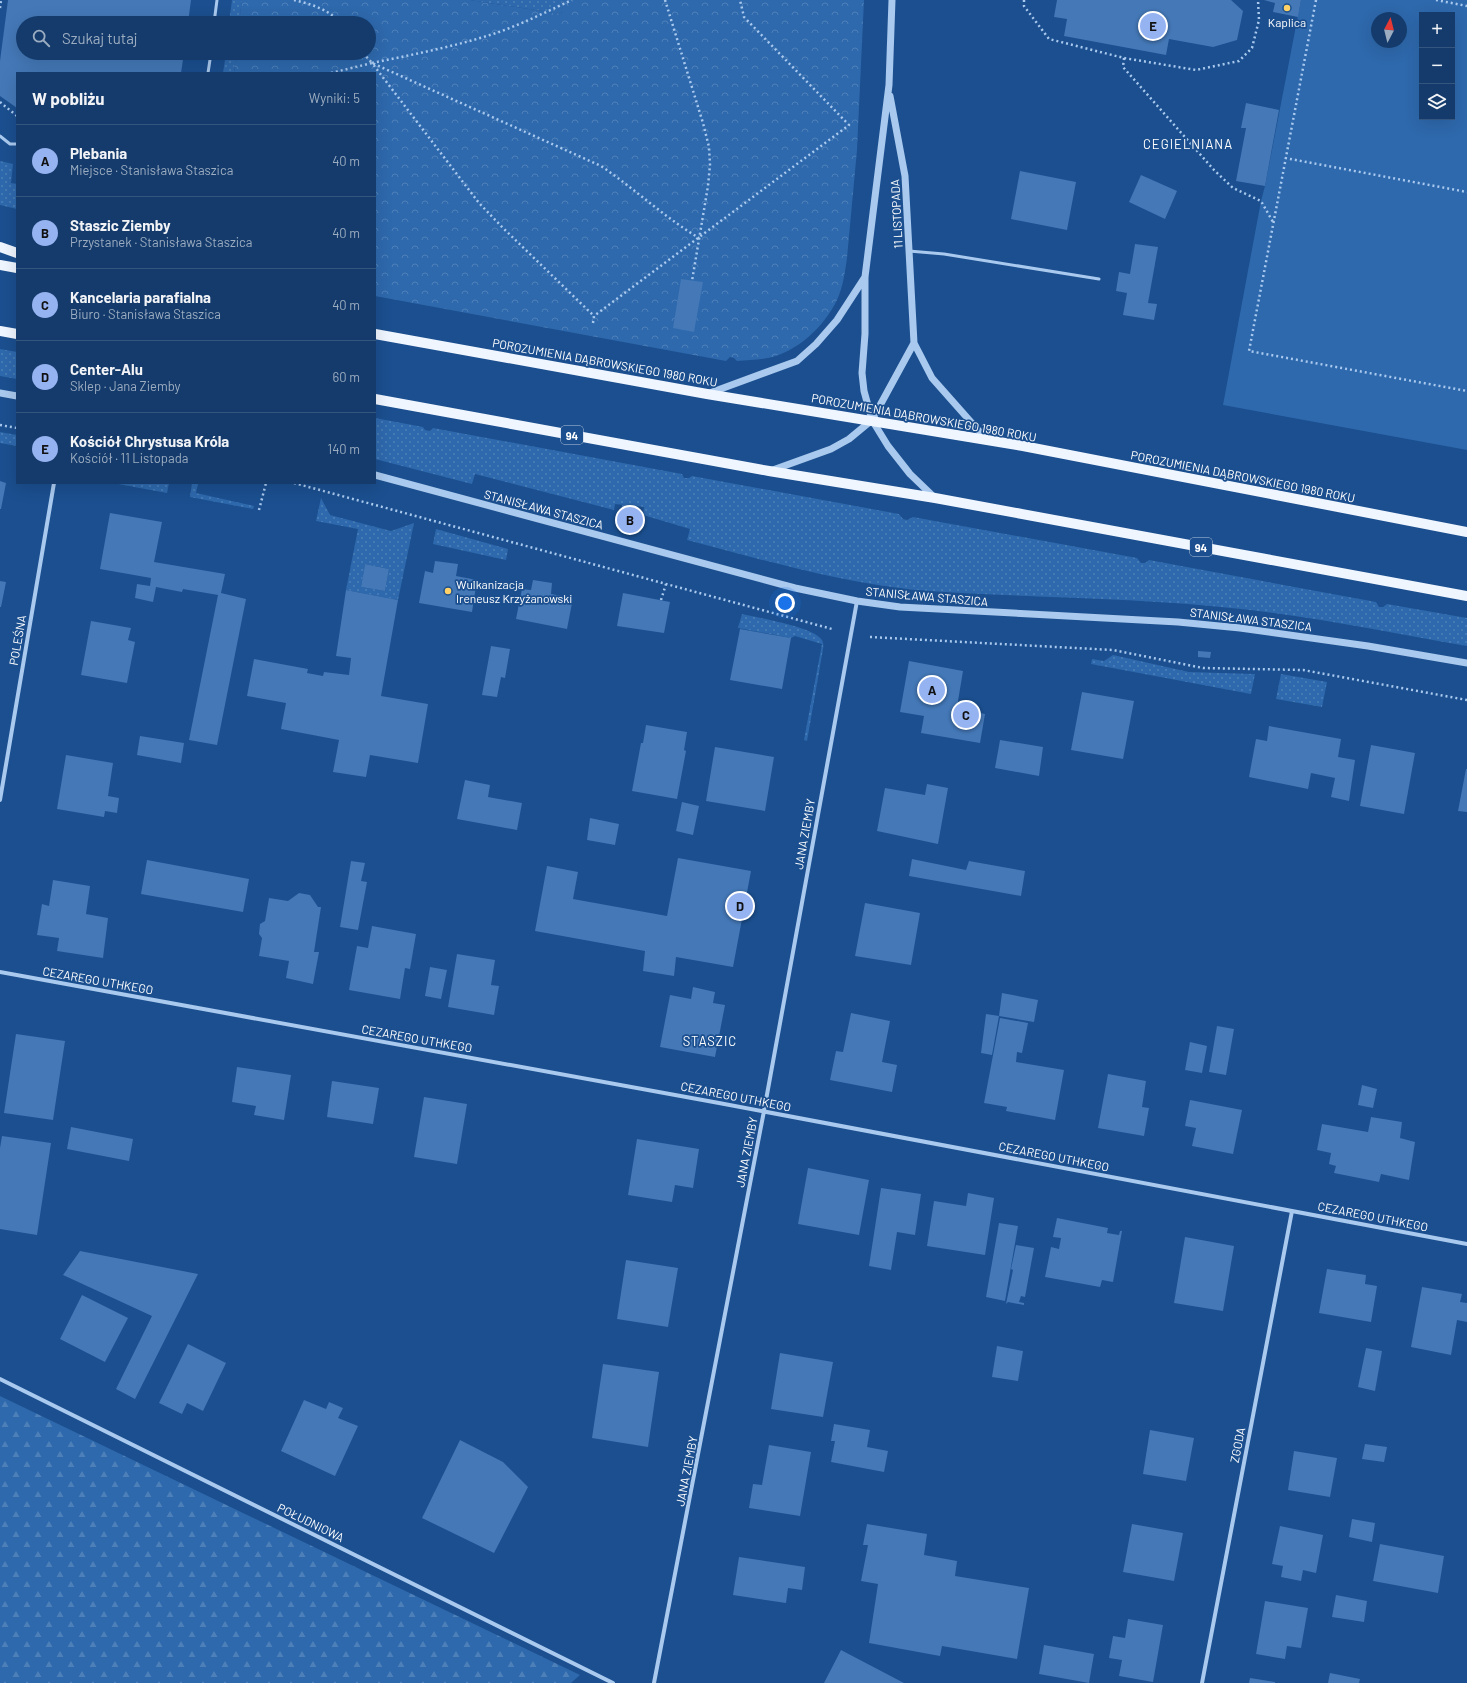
<!DOCTYPE html>
<html lang="pl">
<head>
<meta charset="utf-8">
<style>
  :root { --surface:#143b6b; --page:#1d4271; --text:#f1f3f6; --muted:#9dadc1; --line:#33557e; --accent:#95b2f1 }
  body { margin:0; font-family:Barlow,sans-serif; background:var(--page); color:var(--text) }
  .controls { position:absolute; right:12px; top:12px; display:grid; overflow:hidden; border-radius:0px; box-shadow:0 4px 16px #0002 }
  .controls button { width:36px; height:36px; display:grid; place-items:center; padding:0; border:0; border-bottom:1px solid var(--line); background:var(--surface); color:var(--text); font:20px sans-serif }
  .compass { position:absolute; left:1371px; top:12px; width:36px; height:36px; border-radius:50%; background:var(--surface); box-shadow:0 4px 16px #0002; rotate:7deg }
  .you { position:absolute; left:785px; top:603px; width:14px; height:14px; margin:-10px; border:3px solid #fff; border-radius:50%; background:#1a73e8; box-shadow:0 0 0 6px #1a73e833 }
  .badge { display:grid; place-items:center; width:26px; height:26px; border-radius:50%; background:var(--accent); color:#111; font-size:13px; font-weight:700 }
  .pin { position:absolute; translate:-50% -50%; border:2px solid #fff; box-shadow:0 1px 4px #0006 }
  .list { margin:0; padding:0; list-style:none }
  h2 { display:flex; justify-content:space-between; align-items:center; height:52px; margin:0; padding:0 16px; font-size:17px }
  h2 small { font-size:13px; font-weight:400; color:var(--muted) }
  .list li { display:grid; grid-template-columns:26px 1fr auto; gap:12px; align-items:center; box-sizing:border-box; height:72px; padding:0 16px; border-top:1px solid var(--line) }
  .list b { display:block; font-size:15px; white-space:nowrap }
  .list p { margin:0; font-size:13px; white-space:nowrap; color:var(--muted) }
  .list em { font-size:13px; font-style:normal; color:var(--muted) }
  .icon { flex:none; width:22px; height:22px; fill:none; stroke:currentColor; stroke-width:2; stroke-linecap:round; stroke-linejoin:round }
  .map { position:relative; flex:none; width:1467px; height:1683px; overflow:hidden }
  .search { position:absolute; background:var(--surface); box-shadow:0 4px 16px #0002; left:16px; top:16px; width:360px; height:44px; display:flex; align-items:center; gap:10px; box-sizing:border-box; padding:0 14px; border-radius:22px; color:var(--muted); font-size:15px }
  .panel { position:absolute; background:var(--surface); box-shadow:0 4px 16px #0002; left:16px; top:72px; width:360px; height:412px; border-radius:0px }
  .map>svg:first-child { display:block }
</style>
</head>
<body>
<div class="map">
<svg width="1467" height="1683" viewBox="0 0 1467 1683">
  <defs>
    <pattern id="grass-dots" width="8" height="8" patternUnits="userSpaceOnUse"><rect width="8" height="8" fill="#2e69ad"/><path d="M2 2h.1M6 6h.1" fill="none" stroke="#4d80b9" stroke-width="1.8" stroke-linecap="round"/></pattern>
    <pattern id="forest-firs" width="22" height="20" patternUnits="userSpaceOnUse"><rect width="22" height="20" fill="#2e69ad"/><path d="M5 1l3.5 6h-7zM16 11l3.5 6h-7z" fill="#4d80b9"/></pattern>
    <pattern id="park-crowns" width="20" height="18" patternUnits="userSpaceOnUse"><rect width="20" height="18" fill="#2e69ad"/><path d="M2 6a3 3 0 1 1 6 0M12 15a3 3 0 1 1 6 0" fill="none" stroke="#4d80b9"/></pattern>
  </defs>
  <rect width="100%" height="100%" fill="#1b4f8f"/>
  <!-- grass -->
  <path fill="url(#grass-dots)" fill-rule="evenodd" d="M232,0h10l-3,23h-10z
    M470,0h93l-2,14z
    M226,53h10l-2,20h-11z
    M0,161l13,3 -2,19 6,1v25l-17,-4z
    M0,349l17,3v27l-17,-3z
    M375,418l48,9 2,3 5,1 3,-3 249,46 2,4h5l3,-2 207,38 4,5 4,1 6,-3 224,41 4,5h4l4,-3 227,42 3,5h4l4,-3 80,14v28c-75,-13 -150,-29 -226,-37 -108,-12 -217,-11 -326,-19 -77,-8 -152,-30 -228,-50l3,-11 -47,-14 1,-8 -29,-3 -1,6 -139,-36 -3,10 -97,-25z
    M0,432l17,3v11l-17,-3z
    M113,483h56l-2,10z
    M192,483h6l-2,10 58,13 -1,3 -63,-12z
    M321,498l9,17 61,16 23,-8 -16,77 -52,-10 12,-61 -42,-8zM365,564l24,5 -4,22 -24,-4z
    M436,529l72,20 -2,11 -73,-16z
    M742,614c17,4 65,12 77,23 4,3 5,7 4,12l-16,92 -3,-1 18,-96 -27,-8 -4,2 -53,-10z
    M1113,655l76,17 66,2 -4,20 -160,-30 1,-5 12,2z
    M1281,674l46,8 -5,25 -46,-8z"/>
  <!-- forest -->
  <path fill="url(#forest-firs)" d="M0,1396l580,279 -9,8h-571z"/>
  <!-- park -->
  <path fill="url(#park-crowns)" d="M242,0h228l91,14 2,-14h301l-7,150 -10,108c-2,14 -4,29 -10,42 -13,27 -40,52 -69,58 -10,2 -21,2 -31,3l-3,-3 -4,-1 -4,4 -351,-65v-223h-141l2,-20h133v-30h-130z"/>
  <!-- garden -->
  <path fill="#2e69ad" fill-rule="evenodd" d="M1301,0h166v450l-244,-45 38,-204 4,-15zM1422,15h30v102h-30zM1377,18h24v24h-24z"/>
  <!-- building -->
  <path fill="#4478b7" d="M8,0h183l-3,23h-165v30h161l-3,20h-164v35l-17,-12v-35z
    M1057,0h174l12,11 -6,29 -24,7 -44,-8 -3,16 -102,-19 3,-17 -13,-2z
    M1264,0h37l-3,17 -25,-5 2,-9z
    M1246,103l33,7 -14,76 -29,-5 10,-53h-5z
    M1020,171l56,11 -9,48 -56,-11z
    M1141,175l36,16 -12,28 -36,-17z
    M1135,244l23,3 -10,56 9,1 -3,16 -31,-5 4,-22 -11,-2 3,-19 11,2z
    M681,279l22,3 -9,50 -21,-4z
    M0,481l6,2 -5,26h-1z
    M622,505l13,1 -1,6 -12,-1z
    M110,513l52,9 -8,40 71,12 -4,19 25,6 -29,146 -28,-5 29,-145 -35,-6 -1,3 -26,-5 -3,15 -18,-4 2,-14 13,2 1,-8 -51,-9z
    M435,561l23,3 -2,12 21,4 -5,32 -53,-9 6,-32 8,2z
    M365,564l24,5 -4,22 -24,-4z
    M533,580l19,3 -1,11 22,4 -6,31 -51,-10 6,-30 9,1z
    M0,581l6,1 -5,25h-1z
    M346,590l52,10 -17,96 47,8 -10,59 -48,-8 -4,22 -33,-5 6,-32 -58,-11 5,-26 -39,-7 7,-37 54,10 -1,4 16,3 1,-4 25,3 2,-17 -15,-2z
    M623,593l47,9 -6,31 -47,-7z
    M91,621l40,7 -3,12 7,2 -8,41 -46,-8z
    M740,629l51,9 -9,51 -52,-9z
    M491,646l19,3 -5,29 -4,-1 -4,20 -15,-2z
    M1198,651l13,1 -1,6 -12,-1z
    M909,661l54,10 -7,42 8,2 1,-5 20,4 -5,29 -59,-10 3,-17 -24,-4z
    M1082,692l52,9 -11,58 -52,-9z
    M646,725l41,7 -3,18 2,1 -9,48 -45,-8 9,-48h2z
    M1269,726l72,13 -3,18 17,3 -6,41 -18,-4 4,-19 -24,-5 -3,16 -59,-12 7,-38 11,2z
    M140,736l44,7 -3,20 -44,-8z
    M1000,740l43,7 -4,29 -44,-8z
    M1371,745l44,8 -11,61 -44,-8z
    M715,747l59,10 -9,54 -59,-10z
    M66,755l47,8 -5,33 11,2 -2,15 -12,-2 -1,6 -47,-8z
    M1466,769h1v43l-9,-1z
    M465,780l25,5 -2,12 34,6 -5,27 -60,-11z
    M927,784l21,4 -10,56 -61,-13 8,-43 40,7z
    M682,802l17,4 -6,29 -17,-4z
    M590,818l29,6 -4,21 -28,-5z
    M678,858l73,13 -18,96 -57,-10 -2,19 -31,-5 2,-20 -110,-20 12,-65 31,6 -5,27 94,17z
    M912,859l54,11 3,-9 56,10 -4,25 -112,-20z
    M147,860l102,19 -6,33 -102,-18z
    M351,861l14,2 -4,18 6,1 -9,48 -18,-3z
    M53,880l37,6 -4,28 22,4 -5,40 -46,-7 2,-13 -22,-3 5,-31 7,2z
    M299,893l11,2 8,12h3l-7,45h5l-6,32 -27,-6 3,-17 -30,-5 3,-18 -3,-4 1,-10 5,-3 4,-23 19,3z
    M865,903l55,10 -9,52 -56,-9z
    M372,926l44,8 -6,35 -5,-1 -5,31 -51,-9 8,-44 11,2z
    M457,954l38,6 -4,25 8,1 -5,29 -46,-8z
    M430,967l17,3 -6,29 -16,-3z
    M693,987l22,5 -2,11 12,2 -10,52 -55,-10 10,-52 21,4z
    M1002,993l36,7 -4,22 -35,-6z
    M851,1013l39,8 -8,41 15,3 -5,27 -62,-12 6,-29 7,1z
    M986,1014l13,2 -7,39 -11,-2z
    M1000,1018l28,5 -6,30 -5,-1 -1,10 48,8 -9,50 -49,-9 1,-4 -23,-4z
    M1217,1026l17,3 -8,46 -17,-3z
    M16,1034l49,7 -12,79 -49,-7z
    M1190,1042l17,4 -5,27 -17,-3z
    M237,1067l54,8 -7,45 -30,-5 2,-9 -24,-4z
    M1108,1074l38,7 -4,26 7,1 -5,28 -46,-8z
    M332,1081l47,7 -6,36 -46,-7z
    M1362,1085l15,4 -4,19 -15,-3z
    M424,1097l43,7 -10,60 -43,-7z
    M1190,1100l52,10 -9,44 -41,-8 4,-18 -11,-2z
    M1371,1117l31,5 -2,16 15,4 -6,38 -28,-6 -2,8 -45,-9 2,-7 -7,-2 2,-11 -14,-3 5,-26 46,8z
    M71,1127l62,12 -4,22 -62,-12z
    M2,1136l49,7 -14,92 -37,-6v-81z
    M637,1139l62,10 -6,39 -18,-3 -3,17 -44,-7z
    M808,1168l61,12 -10,55 -61,-11z
    M881,1188l40,6 -6,41 -18,-3 -6,38 -22,-4z
    M968,1193l26,5 -9,57 -58,-9 7,-45 32,5z
    M1057,1218l51,10 -1,5 12,2 1,-4h2l-9,51 -11,-2 -2,7 -55,-10 6,-30 8,2 2,-11 -8,-1z
    M999,1223l19,3 -13,75 -19,-4z
    M1185,1237l49,9 -11,65 -49,-8z
    M1016,1245l18,3 -9,49 -4,-1 -2,6 5,1v2l-16,-3 -2,2 7,-34 -2,-1z
    M80,1251l118,23 -63,125 -19,-10 36,-73 -89,-41z
    M626,1260l52,8 -10,59 -51,-8z
    M1327,1269l39,6 -1,9 12,2 -6,36 -52,-9z
    M1422,1287l40,7 -2,8 7,1v19l-10,-2 -6,35 -40,-8z
    M82,1295l46,23 -23,44 -45,-23z
    M188,1344l38,19 -23,48 -16,-8 -5,11 -23,-11z
    M997,1346l26,5 -5,30 -26,-4z
    M1366,1348l16,3 -7,40 -17,-4z
    M780,1353l53,9 -10,55 -52,-8z
    M603,1364l56,8 -11,75 -56,-9z
    M304,1400l22,9 3,-7 14,6 -5,10 20,8 -23,50 -54,-25z
    M834,1424l36,6 -3,17 21,4 -4,21 -53,-10 4,-21h-4z
    M1150,1430l44,8 -8,43 -43,-7z
    M460,1440l43,22 25,25 -34,66 -72,-35z
    M1365,1444l22,3 -3,15 -22,-3z
    M769,1445l42,7 -11,64 -51,-8 4,-24 9,1z
    M1294,1451l43,7 -7,39 -42,-7z
    M1352,1519l23,4 -3,19 -23,-5z
    M867,1524l60,10 -3,21 33,6 -2,15 74,12 -12,71 -75,-13 -2,10 -71,-13 9,-59 -17,-3 7,-36h-5z
    M1132,1524l51,9 -9,48 -51,-9z
    M1280,1526l43,9 -7,38 -13,-3 -2,11 -20,-4 2,-11 -11,-2z
    M1380,1544l64,12 -6,37 -65,-12z
    M739,1557l66,10 -3,23 -14,-2 -2,15 -53,-8z
    M1336,1595l31,6 -3,21 -32,-5z
    M1265,1601l43,7 -7,40 -14,-2 -2,13 -29,-5z
    M1128,1619l35,6 -10,57 -34,-6 3,-16 -13,-2 4,-22 12,2z
    M1044,1645l50,9 -5,29 -50,-9z
    M841,1650l63,33h-80z
    M1330,1673l30,6 -1,4h-31z
    M1250,1678l25,4v1h-26z"/>
  <g fill="none" stroke-linecap="round" stroke-linejoin="round">
    <!-- path -->
    <path stroke="#a9c9ee" stroke-width="2.5" stroke-dasharray="2 3" stroke-linecap="butt" d="M294,0c16,4 35,9 46,23
      M665,0l38,123 6,24 1,18 -2,21 -16,95
      M1024,0v6l25,33 75,19 72,12 43,-9 13,-13 7,-28 -1,-20
      M1316,0l-67,351 218,40
      M1436,0l31,6
      M0,8l1,-8
      M363,53l9,10 229,103c34,23 63,51 98,72
      M1124,58l-1,9 91,103 19,18 28,13 12,21
      M372,63c43,-9 86,-17 127,-31 25,-9 49,-21 73,-32
      M331,73l41,-10 107,140 24,25 91,88
      M0,102l17,14
      M1285,158l182,34
      M593,323l1,-7 255,-191 -105,-108 -4,-17
      M0,425l17,3
      M294,483l538,146
      M259,510l7,-27
      M661,600l5,-16
      M870,637l243,13 90,18 100,2 164,30"/>
    <!-- service -->
    <path stroke="#a9c9ee" stroke-width="3" d="M214,23l3,-23
      M208,73l3,-20
      M0,136l10,8h7
      M909,251l35,3 155,25"/>
    <!-- minor -->
    <path stroke="#a9c9ee" stroke-width="4" d="M0,800l54,-317
      M0,972l719,131 748,141
      M0,1379l613,304
      M654,1683l110,-572 93,-510
      M1202,1683l90,-472"/>
    <!-- tertiary -->
    <path stroke="#a9c9ee" stroke-width="7" d="M892,0l-3,85 -24,192v57l-3,39 2,18 8,29 16,26 22,28 25,24
      M890,96l15,80 9,167 18,35 54,61
      M0,393l17,3
      M707,394l90,-33 19,-17 21,-24 28,-43
      M770,471l61,-22 18,-10 23,-19 42,-77
      M375,475l420,113 62,13 43,6 278,15 62,6 128,18 99,17"/>
    <!-- primary -->
    <path stroke="#f0f6ff" stroke-width="10" d="M0,247l17,6
      M0,265l17,3
      M0,331l17,3
      M375,334l332,60 316,52 444,86
      M375,399l394,72 166,27 532,98"/>
  </g>
  <!-- markers -->
  <g fill="#ffd166" stroke="#1b4f8f" stroke-width="1.5">
    <circle cx="1287" cy="8" r="4"/>
    <circle cx="448" cy="591" r="4"/>
  </g>
  <g text-anchor="middle" dominant-baseline="central" stroke-width="3.5" stroke-linejoin="round" paint-order="stroke">
    <!-- shield labels -->
    <g fill="#1b4f8f" stroke="#bbcadd" stroke-width="1">
      <rect x="561" y="426" width="22" height="18" rx="3"/>
      <rect x="1190" y="538" width="22" height="18" rx="3"/>
    </g>
    <g font-size="11" font-weight="bold" fill="#fff">
      <text x="572" y="435">94</text>
      <text x="1201" y="547">94</text>
    </g>
    <!-- poi labels -->
    <g font-size="12" fill="#fff" stroke="#1b4f8f">
      <text x="1287" y="22">Kaplica</text>
      <text x="456" y="584" text-anchor="start">Wulkanizacja<tspan x="456" dy="14">Ireneusz Krzyżanowski</tspan></text>
    </g>
    <!-- street labels -->
    <g font-size="12" fill="#fff" stroke="#1b4f8f">
      <text transform="translate(896 214) rotate(-93)">11 LISTOPADA</text>
      <text transform="translate(605 362) rotate(10)">POROZUMIENIA DĄBROWSKIEGO 1980 ROKU</text>
      <text transform="translate(924 417) rotate(10)">POROZUMIENIA DĄBROWSKIEGO 1980 ROKU</text>
      <text transform="translate(1243 476) rotate(11)">POROZUMIENIA DĄBROWSKIEGO 1980 ROKU</text>
      <text transform="translate(544 509) rotate(15)">STANISŁAWA STASZICA</text>
      <text transform="translate(927 596) rotate(5)">STANISŁAWA STASZICA</text>
      <text transform="translate(1251 619) rotate(7)">STANISŁAWA STASZICA</text>
      <text transform="translate(17 640) rotate(-80)">POLEŚNA</text>
      <text transform="translate(804 834) rotate(-80)">JANA ZIEMBY</text>
      <text transform="translate(98 980) rotate(10)">CEZAREGO UTHKEGO</text>
      <text transform="translate(417 1038) rotate(10)">CEZAREGO UTHKEGO</text>
      <text transform="translate(736 1096) rotate(11)">CEZAREGO UTHKEGO</text>
      <text transform="translate(746 1152) rotate(-79)">JANA ZIEMBY</text>
      <text transform="translate(1054 1156) rotate(11)">CEZAREGO UTHKEGO</text>
      <text transform="translate(1373 1216) rotate(11)">CEZAREGO UTHKEGO</text>
      <text transform="translate(1237 1445) rotate(-79)">ZGODA</text>
      <text transform="translate(686 1471) rotate(-79)">JANA ZIEMBY</text>
      <text transform="translate(311 1522) rotate(26)">POŁUDNIOWA</text>
    </g>
    <!-- neighbourhood labels -->
    <g font-size="13" letter-spacing="1" fill="#fff" stroke="#1b4f8f">
      <text x="1188" y="144">CEGIELNIANA</text>
      <text x="710" y="1041">STASZIC</text>
    </g>
  </g>
</svg>
<div class="controls">
<button>+</button>
<button>−</button>
<button><svg class="icon" aria-label="layers" viewBox="0 0 24 24"><path d="M12 4l9 5-9 5-9-5zM3 14l9 5 9-5"/></svg></button>
</div>
<svg class="compass" viewBox="-18 -18 36 36"><path d="M0-13l5 13h-10z" fill="#e53935"/><path d="M0 13l5-13h-10z" fill="#9dadc1"/></svg>
<div class="you"></div>
<div class="pin badge" style="left:932px;top:690px">A</div>
<div class="pin badge" style="left:630px;top:520px">B</div>
<div class="pin badge" style="left:966px;top:715px">C</div>
<div class="pin badge" style="left:740px;top:906px">D</div>
<div class="pin badge" style="left:1153px;top:26px">E</div>
<div class="search"><svg class="icon" aria-label="search" viewBox="0 0 24 24"><circle cx="10" cy="10" r="6"/><path d="M15 15l6 6"/></svg>Szukaj tutaj</div>
<section class="panel">
<h2>W pobliżu<small>Wyniki: 5</small></h2>
<ul class="list">
<li><span class="badge">A</span><div><b>Plebania</b><p>Miejsce · Stanisława Staszica</p></div><em>40 m</em></li>
<li><span class="badge">B</span><div><b>Staszic Ziemby</b><p>Przystanek · Stanisława Staszica</p></div><em>40 m</em></li>
<li><span class="badge">C</span><div><b>Kancelaria parafialna</b><p>Biuro · Stanisława Staszica</p></div><em>40 m</em></li>
<li><span class="badge">D</span><div><b>Center-Alu</b><p>Sklep · Jana Ziemby</p></div><em>60 m</em></li>
<li><span class="badge">E</span><div><b>Kościół Chrystusa Króla</b><p>Kościół · 11 Listopada</p></div><em>140 m</em></li>
</ul>
</section>
</div>
</body>
</html>
